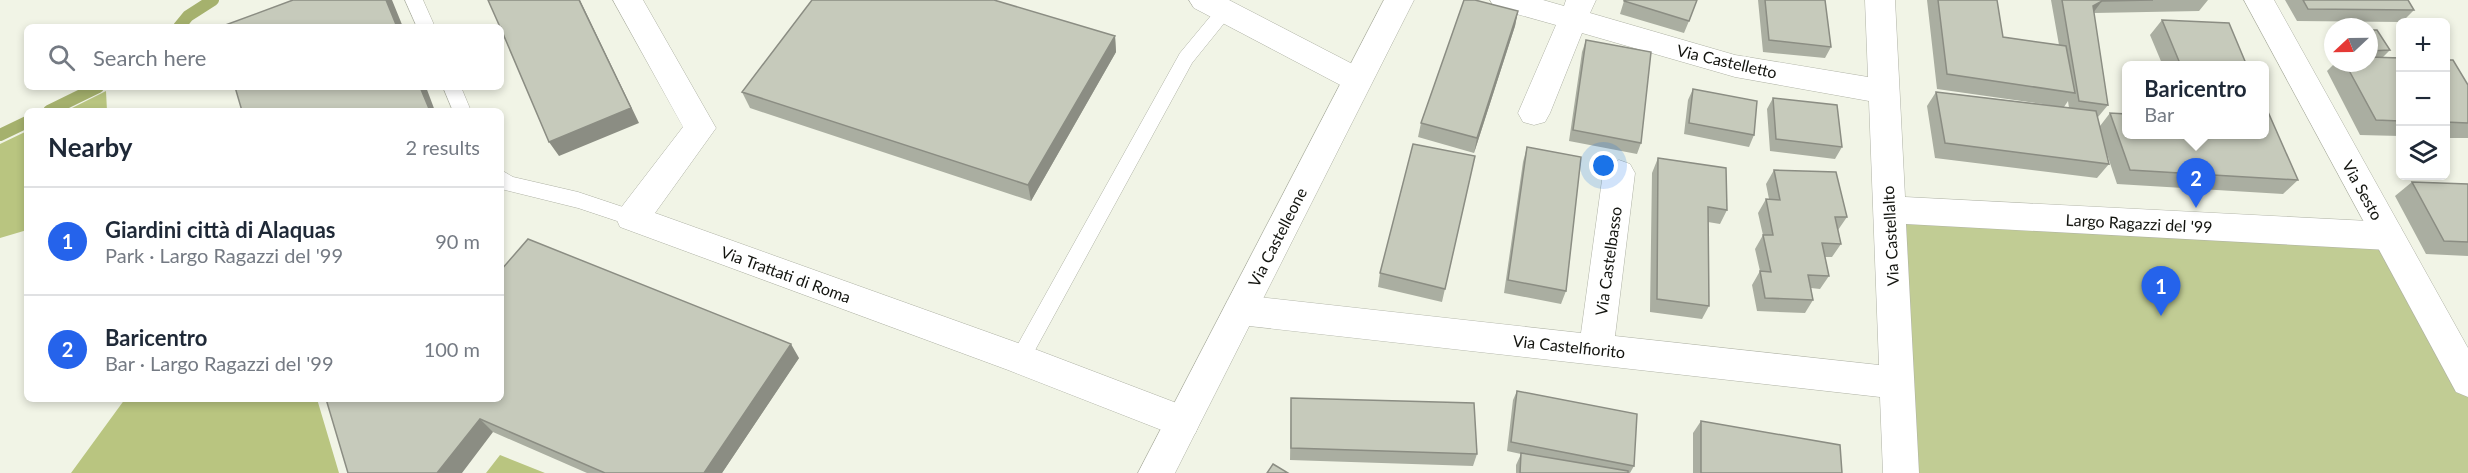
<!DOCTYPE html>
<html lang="en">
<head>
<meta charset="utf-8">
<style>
  :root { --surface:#fff; --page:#f6f6f7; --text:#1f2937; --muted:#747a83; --line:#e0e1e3; --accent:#2563eb }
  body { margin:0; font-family:Lato,sans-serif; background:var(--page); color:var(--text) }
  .controls { position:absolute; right:18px; top:18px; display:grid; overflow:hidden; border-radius:9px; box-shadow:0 3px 9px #0003 }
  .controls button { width:54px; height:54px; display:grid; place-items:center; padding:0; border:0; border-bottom:2px solid var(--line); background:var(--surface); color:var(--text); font:30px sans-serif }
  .compass { position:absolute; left:2324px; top:18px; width:54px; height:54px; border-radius:50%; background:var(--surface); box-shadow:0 3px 9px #0003; rotate:248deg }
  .you { position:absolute; left:1604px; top:166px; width:21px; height:21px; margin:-15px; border:4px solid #fff; border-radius:50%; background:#1a73e8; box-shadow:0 0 0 9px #1a73e833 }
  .badge { display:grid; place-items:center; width:39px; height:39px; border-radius:50%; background:var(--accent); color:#fff; font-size:20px; font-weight:700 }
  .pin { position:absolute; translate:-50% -50px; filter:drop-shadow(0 2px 3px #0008) }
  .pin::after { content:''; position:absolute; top:32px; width:21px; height:18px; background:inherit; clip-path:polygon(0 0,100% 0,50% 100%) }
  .popup { position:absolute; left:2122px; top:61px; width:147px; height:78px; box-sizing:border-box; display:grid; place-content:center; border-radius:9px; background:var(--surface); filter:drop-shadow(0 2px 4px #0005); font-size:20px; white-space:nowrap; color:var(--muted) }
  .popup b { font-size:22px; color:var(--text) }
  .popup::after { content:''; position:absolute; left:50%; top:100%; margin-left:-12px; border:12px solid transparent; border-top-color:var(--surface) }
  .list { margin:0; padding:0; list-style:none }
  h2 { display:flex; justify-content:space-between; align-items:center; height:78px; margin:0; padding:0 24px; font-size:26px }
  h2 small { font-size:20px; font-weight:400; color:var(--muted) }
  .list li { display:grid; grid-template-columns:39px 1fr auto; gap:18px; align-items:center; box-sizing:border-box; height:108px; padding:0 24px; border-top:2px solid var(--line) }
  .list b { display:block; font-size:22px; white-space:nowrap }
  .list p { margin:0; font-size:20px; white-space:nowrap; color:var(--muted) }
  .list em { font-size:20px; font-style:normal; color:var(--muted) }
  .icon { flex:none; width:33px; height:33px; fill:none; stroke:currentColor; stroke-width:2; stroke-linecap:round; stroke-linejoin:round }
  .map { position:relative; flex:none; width:2468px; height:473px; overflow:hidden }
  .search { position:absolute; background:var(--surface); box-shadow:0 3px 9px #0003; left:24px; top:24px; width:480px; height:66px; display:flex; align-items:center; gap:15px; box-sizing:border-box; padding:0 21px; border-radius:9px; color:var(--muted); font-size:22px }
  .panel { position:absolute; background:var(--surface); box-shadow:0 3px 9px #0003; left:24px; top:108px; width:480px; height:294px; border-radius:9px }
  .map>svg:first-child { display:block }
</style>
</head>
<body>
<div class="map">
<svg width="2468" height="473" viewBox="0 0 2468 473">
  <rect width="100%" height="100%" fill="#f1f4e6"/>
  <!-- green -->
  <path fill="#c1cc94" d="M1893,212l490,29 85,149v83h-566z"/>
  <!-- forest -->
  <path fill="#b9c580" d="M106,91l1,20h-41z
    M27,131v99l-27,8v-94z
    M125,399h192l22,74h-268z
    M500,455l45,18h-59z"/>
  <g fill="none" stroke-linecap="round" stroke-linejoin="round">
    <!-- stream -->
    <path stroke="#a5b16d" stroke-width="12" d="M179,27l9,-11 25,-16
      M49,111l49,-24
      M0,135l27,-13"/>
    <defs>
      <path id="service" d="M405,0h18l12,27h-18z
        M1225,5l6,1 3,5 -42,52 -165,302 -7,3 -7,-3 -3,-6 3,-6 167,-300 39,-47z
        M443,87h18l10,24h-18z
        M501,170l12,7 65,15 54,18 7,2 3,6 -3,6 -7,2 -54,-18 -77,-19z"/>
      <path id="minor" d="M613,0h30l73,128 -61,85 377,135 163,62 5,12 -5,12 -13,4 -174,-68 -388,-143 -4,-9 4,-9 63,-82z
        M1189,0h40l139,72 4,8 -4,8 -11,4 -11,-4 -152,-80z
        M1490,0h53l21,6 2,-6h30l-6,13 145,42 133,22 -3,-77h30l10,197 483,25 12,4 4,10 -4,10 -12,4 -482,-26 13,249h-36l-3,-76 -640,-72 -12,-5 -5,-10 5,-10 12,-5 341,38 22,-160 5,-9 11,-4 11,4 5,9 -20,163 264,29 -10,-264 -134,-24 -153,-44 -32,80 -5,9 -11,3 -11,-3 -5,-9 38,-88 -61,-17z"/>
      <path id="tertiary" d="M2244,0h30l194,348v49l-12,-5z"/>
      <path id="secondary" d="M1384,0h30l-239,473h-37z"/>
    </defs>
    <!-- service casing -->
    <use href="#service" stroke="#afb2a5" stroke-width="1"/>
    <!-- minor casing -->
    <use href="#minor" stroke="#afb2a5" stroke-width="1"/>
    <!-- tertiary casing -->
    <use href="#tertiary" stroke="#afb2a5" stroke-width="1"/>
    <!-- secondary casing -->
    <use href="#secondary" stroke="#afb2a5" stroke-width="1"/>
    <!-- service -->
    <use href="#service" fill="#fff" fill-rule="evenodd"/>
    <!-- minor -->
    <use href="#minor" fill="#fff" fill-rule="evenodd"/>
    <!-- tertiary -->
    <use href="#tertiary" fill="#fff" fill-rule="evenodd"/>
    <!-- secondary -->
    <use href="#secondary" fill="#fff" fill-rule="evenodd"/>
  </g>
  <!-- wall -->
  <path fill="#aaaea1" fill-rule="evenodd" d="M1758,0h67l6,47 -6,11 -62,-6z
    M1927,0h70l6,37 56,8 -8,-45h157l-9,11 -105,2 14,92 -10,12 -1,-1 3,10 10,-13 188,67 -15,14 -166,-10 -12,-36 4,16 -12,14 -162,-20 -8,-52 9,-14 114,13 -113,-16zM2068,101l1,7 -5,-1z
    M2285,0h123l6,10 -12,12 -105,-1z
    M1624,1l65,20 -5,12 -64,-19z
    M1518,11l-3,15 -41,127 -56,-16 3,-14z
    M2162,20l85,46h-84l-13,-31z
    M2369,30l21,20 -7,7 17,1v78l-40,-1 -33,-64 8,-8h34z
    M1115,36l1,16 -85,149 -281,-93 -8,-16z
    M1586,40l55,103 -4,11 -68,-13 13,-89z
    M2445,60l23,25v53h-23z
    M1693,89l61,46 -5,12 -65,-13 4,-34z
    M1773,98l69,49 -7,12 -65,-8 -3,-42z
    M1527,147l39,144 -5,13 -57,-11 19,-131z
    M1475,156l-33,146 -64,-15 2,-14z
    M1658,158l69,52 -7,14 -12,-2 1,84 -7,13 -52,-7 2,-139z
    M1774,170l73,47 -9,13 3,14 -9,13h-7l4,19 -9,13 -9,-1 2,12 -8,13 -48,-2 -5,-26 8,-14 -5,-22 8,-14 -5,-22 8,-14h3l-3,-15z
    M2412,182l56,2v72l-42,-2 -31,-58z
    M799,358l-77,115h-135l-94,-41 -167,-33z
    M1517,391l117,75 -4,7h-114v-8l5,-11 -14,-3 6,-51z
    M1291,398l186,56 -4,12 -183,-6z
    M1701,421l141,52h-149v-40z"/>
  <!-- shaded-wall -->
  <path fill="#8b8d83" d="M386,0h6l11,27h-6z
    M579,0h1l59,123 -80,33 -10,-14z
    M2102,1l-9,12v-7z
    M1518,11l-3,15 -41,127 3,-15z
    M1115,36l1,16 -85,149 -3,-16z
    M420,87h6l9,24h-5z
    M791,344l8,14 -77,115h-18z
    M480,419l13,13 -31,41h-25z"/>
  <!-- building -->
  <path fill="#c6cabb" stroke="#8b8d83" stroke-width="1.5" d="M293,0h93l11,27h-177z
    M488,0h91l52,108 -82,34 -48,-113v-2h-1z
    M812,0h182l121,36 -87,149 -286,-93z
    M1464,0h11l43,11 -41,127 -56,-15z
    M1624,0h73l-8,21 -65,-20z
    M1765,0h60l6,47 -62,-7z
    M1938,0h59l6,37 63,9 9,47 -128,-19z
    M2062,0h91l-51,1 -9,5 15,99 -29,-4z
    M2303,0h105l6,10 -106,-1z
    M2162,20l67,3 18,43h-66z
    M2369,30h8l13,20 -21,1z
    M1586,40l65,12 -10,91 -68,-13z
    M2369,57l31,1v63l-24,-1 -31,-57h24z
    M2445,60h8l15,25v38l-23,-1z
    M235,87h185l10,24h-188z
    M1693,89l64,12 -3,34 -65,-12z
    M1936,92l160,19 13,53 -164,-21z
    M1773,98l64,7 5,42 -66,-8z
    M2265,105l33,75 -168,-10 -20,-57 17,1v21h138z
    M1413,144l62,12 -30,133 -65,-16z
    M1527,147l54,10 -15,134 -58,-11z
    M1658,158l68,10 1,42 -19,-3 1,99 -52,-7z
    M1774,170l62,2 11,45h-12l6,27 -19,-1 7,33 -21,-1 5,25 -48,-2 -5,-27 11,1 -8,-37h10l-7,-36 14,1z
    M2412,182l56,2v58l-24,-1z
    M528,239l263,105 -87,129h-99l-125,-54 -43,54h-89l-22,-74h175v-129z
    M1517,391l120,23 -3,52 -123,-24z
    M1291,398l183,5 3,51 -186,-6z
    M1701,421l139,24 2,28h-141z
    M1521,453l107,18v2h-108z
    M1273,464l15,9h-21z"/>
  <g text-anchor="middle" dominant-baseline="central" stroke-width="6" stroke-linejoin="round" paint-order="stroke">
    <!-- street labels -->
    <g font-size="16" fill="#13140f" stroke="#fff">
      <text transform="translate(1727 61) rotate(13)">Via Castelletto</text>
      <text transform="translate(2363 190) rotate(61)">Via Sesto</text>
      <text transform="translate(2139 223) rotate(3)">Largo Ragazzi del '99</text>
      <text transform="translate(1890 236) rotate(-93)">Via Castellalto</text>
      <text transform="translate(1277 237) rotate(-63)">Via Castelleone</text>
      <text transform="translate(1608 261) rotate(-82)">Via Castelbasso</text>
      <text transform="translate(786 274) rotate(20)">Via Trattati di Roma</text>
      <text transform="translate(1569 346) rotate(6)">Via Castelfiorito</text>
    </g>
  </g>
</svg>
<div class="controls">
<button>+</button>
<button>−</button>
<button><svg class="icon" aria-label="layers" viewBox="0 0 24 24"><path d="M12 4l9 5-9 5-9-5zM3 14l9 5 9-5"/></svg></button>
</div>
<svg class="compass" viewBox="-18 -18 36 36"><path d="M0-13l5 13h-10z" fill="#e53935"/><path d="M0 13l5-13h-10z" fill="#747a83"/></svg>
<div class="you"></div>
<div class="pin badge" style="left:2161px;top:316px">1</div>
<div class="pin badge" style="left:2196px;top:208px">2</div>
<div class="popup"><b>Baricentro</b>Bar</div>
<div class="search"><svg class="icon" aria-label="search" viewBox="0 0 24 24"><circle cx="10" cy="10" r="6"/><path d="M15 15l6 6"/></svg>Search here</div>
<section class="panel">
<h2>Nearby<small>2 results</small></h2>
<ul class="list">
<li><span class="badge">1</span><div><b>Giardini città di Alaquas</b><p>Park · Largo Ragazzi del '99</p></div><em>90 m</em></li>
<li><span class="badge">2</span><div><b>Baricentro</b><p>Bar · Largo Ragazzi del '99</p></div><em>100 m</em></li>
</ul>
</section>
</div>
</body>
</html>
